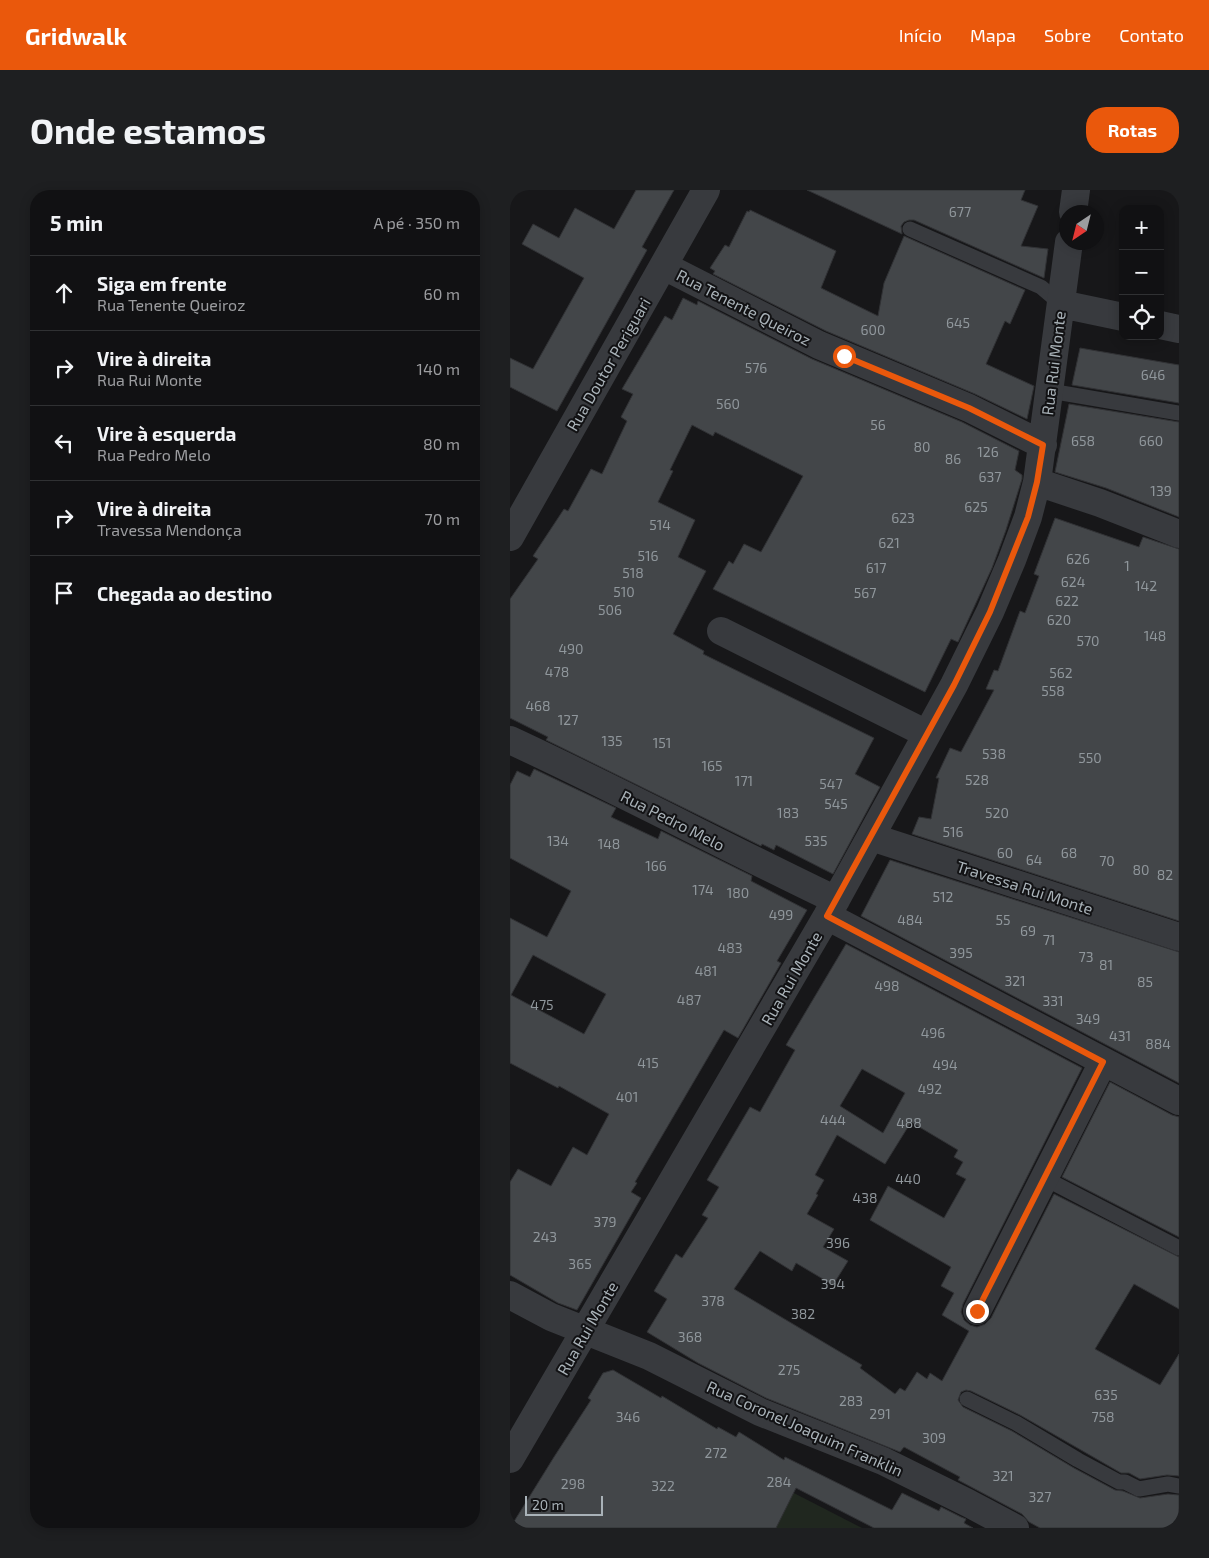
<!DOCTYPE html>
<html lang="pt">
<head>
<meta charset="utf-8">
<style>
  :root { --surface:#111113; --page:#1e1f21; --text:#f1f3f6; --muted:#9c9da0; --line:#303133; --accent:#ea580c }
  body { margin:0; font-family:"Exo 2",sans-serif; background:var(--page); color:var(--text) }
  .controls { position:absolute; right:15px; top:15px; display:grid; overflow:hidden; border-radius:10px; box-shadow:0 2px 12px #0003 }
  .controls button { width:45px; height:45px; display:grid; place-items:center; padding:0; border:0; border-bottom:1px solid var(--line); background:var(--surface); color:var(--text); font:25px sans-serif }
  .compass { position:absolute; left:549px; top:15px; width:45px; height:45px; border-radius:50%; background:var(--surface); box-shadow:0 2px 12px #0003; rotate:215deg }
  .scale { position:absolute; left:15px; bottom:12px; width:78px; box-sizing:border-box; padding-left:5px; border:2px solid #a9b2b8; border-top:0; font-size:14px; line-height:18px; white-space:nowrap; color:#a9b2b8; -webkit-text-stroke:4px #121214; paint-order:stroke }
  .stop { position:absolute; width:15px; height:15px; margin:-11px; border:4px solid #ea580c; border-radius:50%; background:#fff }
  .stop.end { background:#ea580c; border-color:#fff; box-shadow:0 1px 5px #0008 }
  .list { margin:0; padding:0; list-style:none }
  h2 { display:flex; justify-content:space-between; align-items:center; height:65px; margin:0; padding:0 20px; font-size:21px }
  h2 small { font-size:16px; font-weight:400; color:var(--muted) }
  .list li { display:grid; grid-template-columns:32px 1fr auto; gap:15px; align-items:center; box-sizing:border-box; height:75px; padding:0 20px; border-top:1px solid var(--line) }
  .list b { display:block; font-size:19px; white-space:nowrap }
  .list p { margin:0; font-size:16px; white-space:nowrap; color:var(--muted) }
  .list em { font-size:16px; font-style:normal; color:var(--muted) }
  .icon { flex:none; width:28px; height:28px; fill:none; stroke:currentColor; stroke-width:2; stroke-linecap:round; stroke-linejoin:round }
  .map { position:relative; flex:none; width:669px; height:1338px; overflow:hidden; border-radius:20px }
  header { display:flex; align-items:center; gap:30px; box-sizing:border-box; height:70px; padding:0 25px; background:var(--accent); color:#fff }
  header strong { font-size:24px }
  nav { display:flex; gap:28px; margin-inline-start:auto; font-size:18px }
  .intro { display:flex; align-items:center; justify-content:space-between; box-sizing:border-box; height:120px; padding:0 30px }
  h1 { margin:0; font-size:35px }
  .button { padding:12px 22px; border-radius:20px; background:var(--accent); color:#fff; font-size:18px; font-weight:700 }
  main { display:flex; gap:30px; padding:0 30px }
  aside { flex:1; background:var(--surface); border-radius:20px; box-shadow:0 2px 12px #0003 }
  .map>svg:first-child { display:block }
</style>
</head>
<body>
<header>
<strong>Gridwalk</strong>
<nav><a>Início</a><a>Mapa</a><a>Sobre</a><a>Contato</a></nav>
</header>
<div class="intro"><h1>Onde estamos</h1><a class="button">Rotas</a></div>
<main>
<aside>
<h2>5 min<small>A pé · 350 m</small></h2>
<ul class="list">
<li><svg class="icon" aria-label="ahead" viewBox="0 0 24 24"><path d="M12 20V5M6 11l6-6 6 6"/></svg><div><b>Siga em frente</b><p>Rua Tenente Queiroz</p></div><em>60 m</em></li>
<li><svg class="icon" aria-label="right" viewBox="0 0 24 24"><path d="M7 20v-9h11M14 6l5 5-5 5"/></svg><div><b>Vire à direita</b><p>Rua Rui Monte</p></div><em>140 m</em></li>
<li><svg class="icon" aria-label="left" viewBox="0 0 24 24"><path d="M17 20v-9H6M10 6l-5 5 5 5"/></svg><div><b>Vire à esquerda</b><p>Rua Pedro Melo</p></div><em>80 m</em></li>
<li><svg class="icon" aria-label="right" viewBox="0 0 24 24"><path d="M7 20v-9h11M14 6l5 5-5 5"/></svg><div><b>Vire à direita</b><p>Travessa Mendonça</p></div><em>70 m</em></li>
<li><svg class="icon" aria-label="arrive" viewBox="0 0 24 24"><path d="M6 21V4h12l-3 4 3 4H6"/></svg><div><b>Chegada ao destino</b></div></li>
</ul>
</aside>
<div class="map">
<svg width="669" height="1338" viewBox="0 0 669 1338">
  <rect width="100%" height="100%" fill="#171719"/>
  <!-- green -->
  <path fill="#20271f" d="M278,1300l74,38h-93z"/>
  <!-- building -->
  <path fill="#434649" stroke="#313235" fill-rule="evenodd" d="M126,0h38l-32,57 5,3 -90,161 -47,-24v-29l23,11 51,-91 -62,-34 11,-20 26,14 16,-30 39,21z
    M297,0h218l-4,10 17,6 -17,40 27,3 -4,29 -130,-58h-5l-5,2 -3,4 1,8z
    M240,20l86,41 -15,37 57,28 6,-33 20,-47 121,54 -15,34 -5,-3 -19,43 48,22 -7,33 -52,-25 -149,-63 -113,-57 2,-3 -5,-3 15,-23 4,2 18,-36 2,1z
    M173,108l14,7 1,-4 114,58 150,63 57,29 -4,19 7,5v4l-16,51 -14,38 -34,74 -7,-3 -26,53 -212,-103 16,-28 4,3 11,-20 17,8 42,-76 -88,-44 -2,4 -21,-11 -22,45 3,1 -15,31 37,18 -17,37 28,14 -33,63 31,17 -1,3 171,84 -19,36 25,13 -47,87 -57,-29 -2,5 -12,-6 -1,2 -215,-106 2,-3 -38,-19v-119l28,-40 -5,-3 31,-47 4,2 23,-42 11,5 25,-53 -6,-4 12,-23 -11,-5 43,-73 7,4z
    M570,158l99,17v38l-107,-18z
    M559,214l110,18v95l-73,-29 -51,-16z
    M545,328l84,29 4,-10 36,12v372l-267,-87 7,-17 12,2 8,-41h-3l14,-30 11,4 33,-62 -8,-1 8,-19 4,1 22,-60 5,2 14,-37 -5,-2z
    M24,579l82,39 -5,9 47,22 3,-8 91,45 -1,5 56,29 -30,51 4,2 -43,75 -14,-8 -89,152 2,1 -6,9 10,6 -64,112 -19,-7 -48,-28v-93l8,-13 33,17 22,-39 14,8 22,-41 -50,-28 -1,2 -48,-25v-145l37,19 24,-46 -61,-33v-73l7,-14 13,6zM23,765l73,39 -22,40 -73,-39z
    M380,670l289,92v131l-318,-167z
    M336,754l236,124 -119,236 -2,8 3,8 6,5 7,2 8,-3 6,-6 63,-124 125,63v52l-45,-25 -39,65 65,36 19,-31v122l-12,-1 -27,4 -11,-6h-8l-101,-58 -49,-24 -5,-1 -5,2 -3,8 5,7 49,24 62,37 41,22 8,1 17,7 28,-4 11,1v33h-139l-11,-6 -7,-8 -64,-34 2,-3 -56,-30 -4,5 -134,-54 -68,-35 -51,-31 20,-33 -13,-8 22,-37 6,4 26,-40 -6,-3 17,-28 -12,-7 43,-73 10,5 35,-62 -9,-5zM352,879l43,24 -22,40 -43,-27zM401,932l47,28 -4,7 9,5 -7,12 10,5 -22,39 -56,-32 -18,34 81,47 -10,19 13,7 -12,22 27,16 -27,50 -12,-8 -3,6 -10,-7 -12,19 -5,-3 -5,6 -35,-26 2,-3 -128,-76 26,-38 32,20 4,-8 37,22 15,-24 -25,-14 11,-18 -27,-15 11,-19 -2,-1 8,-14 -9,-5 22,-40 48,29z
    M600,892l62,33 7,2v120l-117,-60z
    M103,1180l48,28 1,-2 55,33 1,-2 18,10 3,-5 45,28 1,-3 107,53 10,-17 37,18 2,-4 20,10 5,2 -2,4 9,5h-99l-78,-40 -20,40h-266l44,-71 37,-57 -3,-2 15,-25z"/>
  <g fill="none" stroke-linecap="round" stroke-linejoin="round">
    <!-- service -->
    <path stroke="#383a3e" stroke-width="15" d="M400,39l131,58 20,17
      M540,201l129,22
      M534,988l135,70
      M457,1209l49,24 62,37 41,22h6l14,7 29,-5 11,2"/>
    <!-- minor -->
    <path stroke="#383a3e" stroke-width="28" d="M563,22l3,-22
      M154,76l155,79 150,63 74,37
      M551,114l62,13
      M650,135l19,4
      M527,292l63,21 79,31
      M0,347l196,-347
      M211,441l206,103
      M0,550c110,51 217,108 326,160
      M361,647l308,100
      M317,726l352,185
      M0,1105l41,22 98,39 111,56 123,49 85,42 47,25
      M467,1121l126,-249
      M0,1269l317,-543 127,-231 36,-73 22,-52 16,-43 9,-35 32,-240"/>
  </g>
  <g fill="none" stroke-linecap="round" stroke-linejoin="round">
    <!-- route -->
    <path stroke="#ea580c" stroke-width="6" d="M334,166l125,52 74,37 -6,37 -9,35 -38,95 -36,73 -127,231 276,146 -126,249"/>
  </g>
  <g text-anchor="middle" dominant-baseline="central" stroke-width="4" stroke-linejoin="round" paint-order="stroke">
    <!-- number labels -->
    <g font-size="14" fill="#90979c">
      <text x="450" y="21">677</text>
      <text x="448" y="132">645</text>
      <text x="363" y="139">600</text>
      <text x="246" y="177">576</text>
      <text x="643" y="184">646</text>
      <text x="218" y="213">560</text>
      <text x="368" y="234">56</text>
      <text x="573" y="250">658</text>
      <text x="641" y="250">660</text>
      <text x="412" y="256">80</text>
      <text x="478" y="261">126</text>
      <text x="443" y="268">86</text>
      <text x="480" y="286">637</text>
      <text x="651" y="300">139</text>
      <text x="466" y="316">625</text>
      <text x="393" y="327">623</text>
      <text x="150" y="334">514</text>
      <text x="379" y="352">621</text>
      <text x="138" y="365">516</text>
      <text x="568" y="368">626</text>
      <text x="617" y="375">1</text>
      <text x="366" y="377">617</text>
      <text x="123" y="382">518</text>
      <text x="563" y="391">624</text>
      <text x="636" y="395">142</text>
      <text x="114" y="401">510</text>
      <text x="355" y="402">567</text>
      <text x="557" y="410">622</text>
      <text x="100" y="419">506</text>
      <text x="549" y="429">620</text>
      <text x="645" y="445">148</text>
      <text x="578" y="450">570</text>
      <text x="61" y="458">490</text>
      <text x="47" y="481">478</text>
      <text x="551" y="482">562</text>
      <text x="543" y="500">558</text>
      <text x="28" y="515">468</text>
      <text x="58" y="529">127</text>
      <text x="102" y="550">135</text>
      <text x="152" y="552">151</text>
      <text x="484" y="563">538</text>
      <text x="580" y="567">550</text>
      <text x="202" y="575">165</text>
      <text x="467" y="589">528</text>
      <text x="234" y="590">171</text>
      <text x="321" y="593">547</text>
      <text x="326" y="613">545</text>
      <text x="278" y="622">183</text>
      <text x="487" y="622">520</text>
      <text x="443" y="641">516</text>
      <text x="48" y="650">134</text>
      <text x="306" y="650">535</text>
      <text x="99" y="653">148</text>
      <text x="495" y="662">60</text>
      <text x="559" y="662">68</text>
      <text x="524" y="669">64</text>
      <text x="597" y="670">70</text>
      <text x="146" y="675">166</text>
      <text x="631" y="679">80</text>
      <text x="655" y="684">82</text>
      <text x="193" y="699">174</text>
      <text x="228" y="702">180</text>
      <text x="433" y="706">512</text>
      <text x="271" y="724">499</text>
      <text x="400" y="729">484</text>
      <text x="493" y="729">55</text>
      <text x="518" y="740">69</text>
      <text x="539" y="749">71</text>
      <text x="220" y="757">483</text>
      <text x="451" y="762">395</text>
      <text x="576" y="766">73</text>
      <text x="596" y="774">81</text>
      <text x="196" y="780">481</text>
      <text x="505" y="790">321</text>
      <text x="635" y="791">85</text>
      <text x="377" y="795">498</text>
      <text x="179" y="809">487</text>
      <text x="543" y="810">331</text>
      <text x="32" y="814">475</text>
      <text x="578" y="828">349</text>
      <text x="423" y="842">496</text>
      <text x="610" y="845">431</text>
      <text x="648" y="853">884</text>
      <text x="138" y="872">415</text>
      <text x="435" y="874">494</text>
      <text x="420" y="898">492</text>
      <text x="117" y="906">401</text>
      <text x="323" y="929">444</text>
      <text x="399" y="932">488</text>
      <text x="398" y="988">440</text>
      <text x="355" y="1007">438</text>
      <text x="95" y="1031">379</text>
      <text x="35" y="1046">243</text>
      <text x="328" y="1052">396</text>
      <text x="70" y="1073">365</text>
      <text x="323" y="1093">394</text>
      <text x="203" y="1110">378</text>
      <text x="293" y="1123">382</text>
      <text x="180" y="1146">368</text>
      <text x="279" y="1179">275</text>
      <text x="596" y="1204">635</text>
      <text x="341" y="1210">283</text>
      <text x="370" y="1223">291</text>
      <text x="118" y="1226">346</text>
      <text x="593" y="1226">758</text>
      <text x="424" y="1247">309</text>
      <text x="206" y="1262">272</text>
      <text x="493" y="1285">321</text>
      <text x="269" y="1291">284</text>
      <text x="63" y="1293">298</text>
      <text x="153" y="1295">322</text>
      <text x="530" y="1306">327</text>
    </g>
    <!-- street labels -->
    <g font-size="16" fill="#a9b2b8" stroke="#121214">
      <text transform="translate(234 117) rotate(27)">Rua Tenente Queiroz</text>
      <text transform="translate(543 173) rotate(-83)">Rua Rui Monte</text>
      <text transform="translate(98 174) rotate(-60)">Rua Doutor Periguari</text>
      <text transform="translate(163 630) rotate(27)">Rua Pedro Melo</text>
      <text transform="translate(515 697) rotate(18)">Travessa Rui Monte</text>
      <text transform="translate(281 788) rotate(-60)">Rua Rui Monte</text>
      <text transform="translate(77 1138) rotate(-60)">Rua Rui Monte</text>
      <text transform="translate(295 1238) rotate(24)">Rua Coronel Joaquim Franklin</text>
    </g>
  </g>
</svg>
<div class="controls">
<button>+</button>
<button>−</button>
<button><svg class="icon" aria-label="locate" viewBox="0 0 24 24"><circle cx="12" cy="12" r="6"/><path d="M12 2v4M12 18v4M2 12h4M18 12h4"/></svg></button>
</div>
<svg class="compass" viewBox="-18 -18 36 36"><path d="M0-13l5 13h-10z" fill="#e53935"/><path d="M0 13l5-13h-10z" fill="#9c9da0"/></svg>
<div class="scale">20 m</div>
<div class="stop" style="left:334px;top:166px"></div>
<div class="stop end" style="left:467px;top:1121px"></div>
</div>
</main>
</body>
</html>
